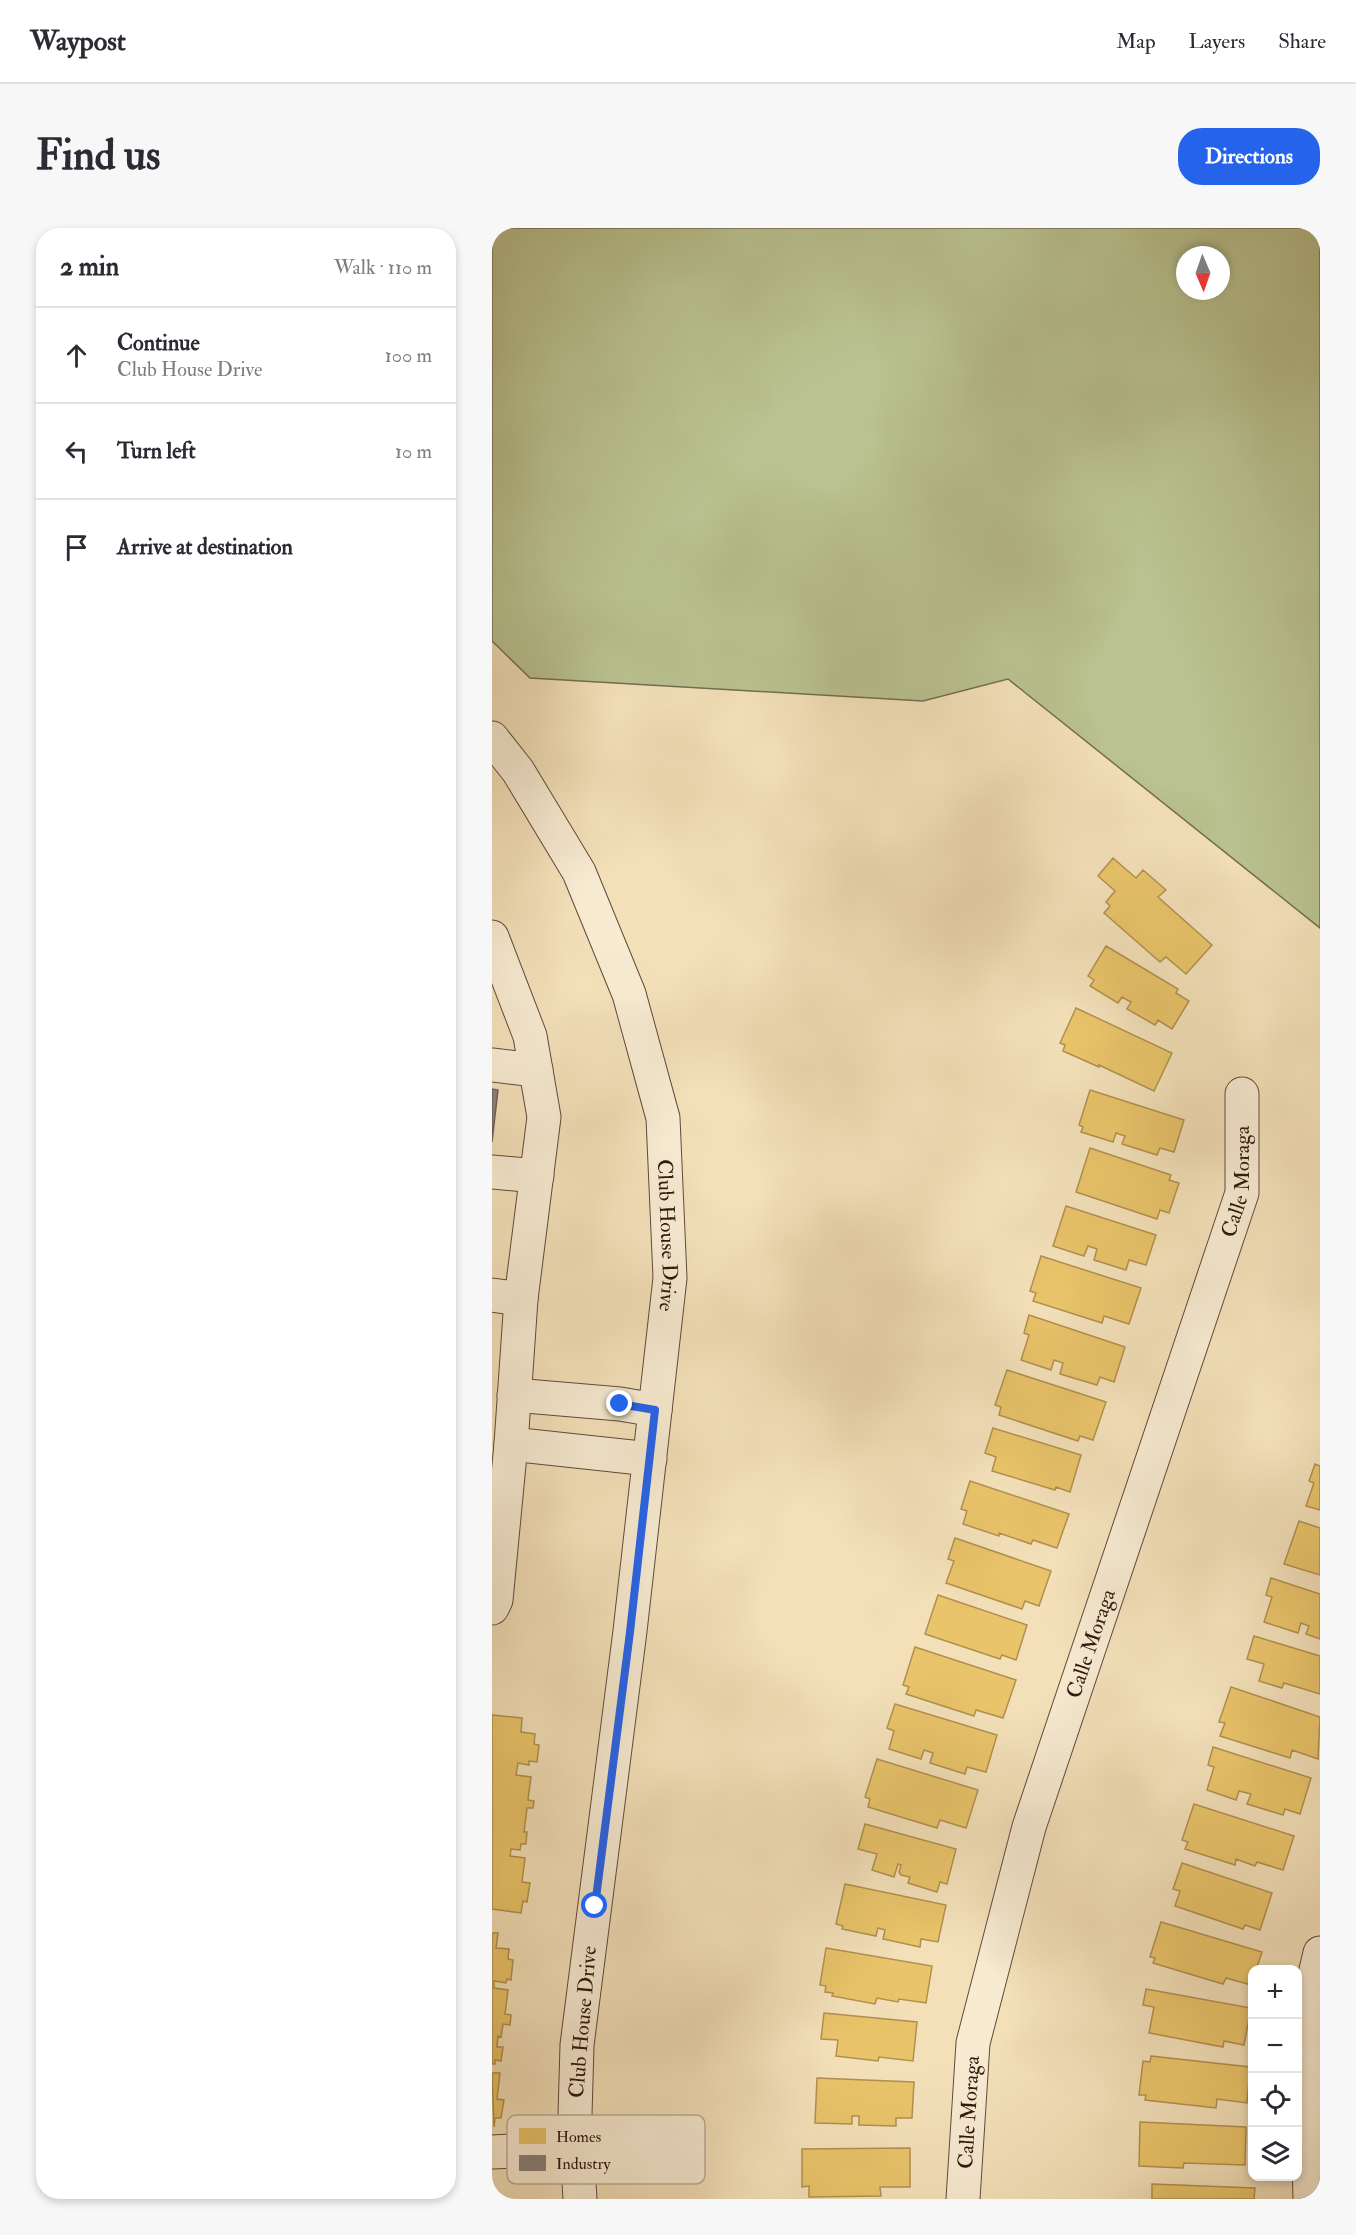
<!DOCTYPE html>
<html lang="en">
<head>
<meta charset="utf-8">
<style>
  :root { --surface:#fff; --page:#f7f7f7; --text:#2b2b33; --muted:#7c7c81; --line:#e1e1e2; --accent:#2563eb }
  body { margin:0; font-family:"IM FELL Double Pica",serif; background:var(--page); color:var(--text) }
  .controls { position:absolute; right:18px; bottom:18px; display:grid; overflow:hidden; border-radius:12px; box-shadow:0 3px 9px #0003 }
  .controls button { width:54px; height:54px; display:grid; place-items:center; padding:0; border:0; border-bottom:2px solid var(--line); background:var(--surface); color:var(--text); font:30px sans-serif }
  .compass { position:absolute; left:684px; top:18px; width:54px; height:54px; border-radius:50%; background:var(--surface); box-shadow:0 3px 9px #0003; rotate:178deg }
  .stop { position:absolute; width:18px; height:18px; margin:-14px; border:4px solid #2563eb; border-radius:50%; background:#fff }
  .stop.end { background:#2563eb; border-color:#fff; box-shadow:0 2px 6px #0008 }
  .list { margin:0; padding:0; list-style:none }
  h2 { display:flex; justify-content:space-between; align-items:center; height:78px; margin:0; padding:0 24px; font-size:26px }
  h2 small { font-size:20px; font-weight:400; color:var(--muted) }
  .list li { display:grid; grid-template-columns:39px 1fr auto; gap:18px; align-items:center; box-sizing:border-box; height:96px; padding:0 24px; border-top:2px solid var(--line) }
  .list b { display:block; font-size:22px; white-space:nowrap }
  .list p { margin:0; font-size:20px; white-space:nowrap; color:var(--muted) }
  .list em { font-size:20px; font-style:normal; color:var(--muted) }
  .icon { flex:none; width:33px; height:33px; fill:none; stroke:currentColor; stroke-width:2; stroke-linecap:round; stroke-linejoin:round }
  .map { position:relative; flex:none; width:828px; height:1971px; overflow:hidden; border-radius:24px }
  header { display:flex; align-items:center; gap:36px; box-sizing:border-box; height:84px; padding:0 30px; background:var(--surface); border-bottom:2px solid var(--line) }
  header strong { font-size:28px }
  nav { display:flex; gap:33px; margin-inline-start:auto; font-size:21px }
  .intro { display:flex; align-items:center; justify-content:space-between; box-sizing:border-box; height:144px; padding:0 36px }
  h1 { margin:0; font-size:42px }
  .button { padding:15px 27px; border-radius:24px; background:var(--accent); color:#fff; font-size:21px; font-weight:700 }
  main { display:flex; gap:36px; padding:0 36px }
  aside { flex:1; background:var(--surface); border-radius:24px; box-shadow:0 3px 9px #0003 }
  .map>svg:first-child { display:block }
</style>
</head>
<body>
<header>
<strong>Waypost</strong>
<nav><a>Map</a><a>Layers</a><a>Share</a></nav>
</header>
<div class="intro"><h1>Find us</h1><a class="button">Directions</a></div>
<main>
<aside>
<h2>2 min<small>Walk · 110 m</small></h2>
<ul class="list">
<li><svg class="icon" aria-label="ahead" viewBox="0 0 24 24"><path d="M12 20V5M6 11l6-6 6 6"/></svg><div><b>Continue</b><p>Club House Drive</p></div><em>100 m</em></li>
<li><svg class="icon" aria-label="left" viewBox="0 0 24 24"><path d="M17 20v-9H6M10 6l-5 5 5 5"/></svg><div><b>Turn left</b></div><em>10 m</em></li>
<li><svg class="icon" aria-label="arrive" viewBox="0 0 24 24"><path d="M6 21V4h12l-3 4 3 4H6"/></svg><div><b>Arrive at destination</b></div></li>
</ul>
</aside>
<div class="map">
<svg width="828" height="1971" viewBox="0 0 828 1971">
  <rect width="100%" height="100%" fill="#f3e0b9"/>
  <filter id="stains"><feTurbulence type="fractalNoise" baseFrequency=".00333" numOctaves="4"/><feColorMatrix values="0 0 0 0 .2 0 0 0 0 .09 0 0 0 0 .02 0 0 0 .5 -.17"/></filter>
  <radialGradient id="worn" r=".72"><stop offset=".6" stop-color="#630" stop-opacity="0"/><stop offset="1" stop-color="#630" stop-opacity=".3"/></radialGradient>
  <!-- grass -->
  <path fill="#b9c290" stroke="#746d50" stroke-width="1.5" fill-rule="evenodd" d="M0,0h828v700l-312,-249 -85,22 -393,-23 -38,-37zM693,27h36v36h-36z"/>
  <!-- homes -->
  <path fill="#e9c46a" stroke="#b1904f" stroke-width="1.5" d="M621,630l23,20 7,-8 23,20 -8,7 54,48 -26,29 -20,-17 -6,5 -56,-49 6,-7 -4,-4 9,-11 -17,-15z
    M614,718l72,43 -2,4 13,8 -17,28 -14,-9 -3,5 -28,-16 4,-7 -9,-5 -4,6 -28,-17 4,-6 -6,-4z
    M584,780l96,45 -18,38 -55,-26v2l-36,-16 2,-6 -5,-2z
    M598,862l94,30 -10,32 -14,-4 -3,7 -35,-11 3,-8 -9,-3 -3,9 -32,-10 2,-5 -4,-2z
    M598,920l81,27 -2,5 10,3 -10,30 -9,-3 -3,9 -81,-27z
    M574,978l90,29 -10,30 -17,-5 -3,10 -32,-10 3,-11 -9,-3 -4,10 -31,-10z
    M549,1028l100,32 -12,36 -25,-8 -2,7 -69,-22 3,-8 -6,-2z
    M537,1087l96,32 -11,35 -14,-5 -3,8 -37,-11 3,-11 -9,-3 -3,10 -30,-10 8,-25 -5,-2z
    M515,1142l99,32 -13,38 -13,-4 -2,5 -79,-26 2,-8 -6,-2z
    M501,1200l88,27 -11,37 -14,-5 -1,3 -63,-19 4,-14 -11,-4z
    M823,1236l5,2v44l-14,-4 8,-23 -5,-2z
    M478,1253l99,33 -12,34 -24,-8 -2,4 -32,-11v3l-36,-12 4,-13 -6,-2z
    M807,1293l21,7v47l-36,-11z
    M463,1310l96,33 -12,35 -14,-5 -3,8 -76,-26 8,-22 -6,-2z
    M779,1350l49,16v45l-14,-5 3,-8 -8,-3 -3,10 -34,-11 8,-25 -6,-2z
    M446,1367l89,30 -11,35 -14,-5 -2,4 -75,-25z
    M762,1408l66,20v38l-36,-11 -2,5 -23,-7 5,-17 -17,-5z
    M423,1419l101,33 -13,38 -27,-8 -2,6 -68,-22 3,-7 -6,-2z
    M739,1459l89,30 -2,42 -26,-9 -2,8 -70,-22 5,-13 -6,-1z
    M403,1476l102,31 -11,37 -19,-5 -2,7 -35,-11 3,-10 -9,-3 -3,9 -32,-10 5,-18 -7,-3z
    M0,1487l30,3 -1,14 14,2 -1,10 5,1 -2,17 -8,-1v4l-11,-2 -2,12 15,2 -3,23 6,1 -1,7h-6l-3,24h3l-1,12h-5l-1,6 -9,-1 -1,7 15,2 -3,24 8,1 -3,19 -4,-1 -2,12 -29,-4z
    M721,1519l98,31 -11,36 -15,-5 -2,6 -36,-11 4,-10 -12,-3 -3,9 -29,-10 7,-23 -6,-2z
    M385,1531l101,31 -12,38 -26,-8 -3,8 -69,-21 2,-8 -5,-2z
    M702,1576l100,32 -11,34 -26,-8 -2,4 -19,-7 -1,6 -50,-16 3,-7 -6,-2z
    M373,1596l91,25 -9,35 -7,-2 -3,10 -29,-9 2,-6 -9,-2 -2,-3 2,-7 -3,-1 -4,13 -22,-7 5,-16 -19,-5z
    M690,1635l90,30 -12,37 -15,-5 -2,4 -68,-23 5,-15 -7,-2z
    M353,1656l101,21 -8,37 -17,-3 -1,8 -37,-8 2,-9 -7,-2 -2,8 -34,-7 1,-3 -7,-2z
    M669,1694l101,30 -6,18h-4l-1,15 -25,-7 -3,6 -70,-21 2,-5 -5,-1z
    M0,1705h6l-2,15 13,1 -1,10 5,1 -2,20 -4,-1 -1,4 -12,-2v7l14,2 -3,24 6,1 -1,10 -7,-1 -2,13 -3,-1 -1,11h6l-2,14 -6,-1v4h-3z
    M334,1720l106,18 -6,37 -27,-4 -1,3 -21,-4 -2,6 -43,-8 1,-3 -8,-1 1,-6 -6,-1z
    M654,1761l105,19 -7,37 -20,-4 -1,6 -74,-14 5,-26 -11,-2z
    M332,1785l93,9 -4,39 -34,-4 -1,4 -42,-5 2,-16 -17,-1z
    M659,1828l99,11 -3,36 -30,-4 -1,9 -71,-8 1,-5h-7l4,-34 7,1z
    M0,1845h8l-3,26 7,1 -3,18h-6l-1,9z
    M325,1850l97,4 -2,36h-16v8l-37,-1v-9h-7v8l-37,-1z
    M648,1894l106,5 -1,38 -61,-2 -1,5 -44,-2z
    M418,1920v39h-30l1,9 -72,1v-11l-7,1v-38z
    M660,1956l103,4 -1,11h-102z"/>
  <!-- industry -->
  <path fill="#8a817c" stroke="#6f625b" stroke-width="1.5" d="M0,861l6,1 -6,52z"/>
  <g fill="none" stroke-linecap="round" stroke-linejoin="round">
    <defs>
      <g id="minor">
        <path id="s1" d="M0,510l26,33 61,101 50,122 34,124 7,160 -40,353 -53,414 -2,70 5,84"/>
        <path d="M0,709l38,99 14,81 -23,182 -10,145 -15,156 -4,8"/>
        <path d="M0,837l44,5"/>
        <path d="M0,944l45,4"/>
        <path d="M0,1067l29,4"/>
        <path d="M22,1167l106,9 35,6"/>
        <path d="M19,1216l139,15"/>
        <path d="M0,1924l84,-4"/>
        <path id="s2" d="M471,1971l10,-156 56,-216 213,-634v-99"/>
        <path d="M818,1971l-5,-183 15,-63"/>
      </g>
    </defs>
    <!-- minor casing -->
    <use href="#minor" stroke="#604a3a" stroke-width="35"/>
    <!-- minor -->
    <use href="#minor" stroke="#f7ebd2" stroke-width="33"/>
  </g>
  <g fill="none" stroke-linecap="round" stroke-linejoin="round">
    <!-- route -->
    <path stroke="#2563eb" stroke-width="8" d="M103,1678l35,-274 25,-222 -35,-6"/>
  </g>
  <g text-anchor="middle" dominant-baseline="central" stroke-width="6" stroke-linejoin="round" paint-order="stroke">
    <!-- street labels -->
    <g font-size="21" fill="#2f180f" stroke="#f7ebd2">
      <text stroke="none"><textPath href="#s2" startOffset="1059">Calle Moraga</textPath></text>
      <text stroke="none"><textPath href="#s1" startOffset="538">Club House Drive</textPath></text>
      <text stroke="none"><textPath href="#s2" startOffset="573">Calle Moraga</textPath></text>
      <text transform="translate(91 1794) rotate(-85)">Club House Drive</text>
      <text stroke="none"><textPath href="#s2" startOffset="87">Calle Moraga</textPath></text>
    </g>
  </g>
  <!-- legend -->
  <rect x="15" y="1887" width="198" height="69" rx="9" fill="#f7ebd2" stroke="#bbac98" stroke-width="1.5"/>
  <rect x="27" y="1900" width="27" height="16" fill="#e9c46a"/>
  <rect x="27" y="1927" width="27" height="16" fill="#8a817c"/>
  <g font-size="16" fill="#2f180f">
    <text x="64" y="1914">Homes</text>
    <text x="64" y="1941">Industry</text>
  </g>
  <rect width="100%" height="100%" filter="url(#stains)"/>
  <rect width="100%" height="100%" fill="url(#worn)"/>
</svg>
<div class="controls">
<button>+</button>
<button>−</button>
<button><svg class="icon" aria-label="locate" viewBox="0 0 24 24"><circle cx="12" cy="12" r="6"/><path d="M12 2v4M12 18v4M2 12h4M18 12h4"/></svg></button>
<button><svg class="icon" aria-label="layers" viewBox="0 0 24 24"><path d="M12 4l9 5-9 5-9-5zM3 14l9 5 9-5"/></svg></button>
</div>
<svg class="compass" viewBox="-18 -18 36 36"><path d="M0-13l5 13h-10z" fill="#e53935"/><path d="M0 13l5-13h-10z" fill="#7c7c81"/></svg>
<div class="stop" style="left:103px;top:1678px"></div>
<div class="stop end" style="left:128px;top:1176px"></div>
</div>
</main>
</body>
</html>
